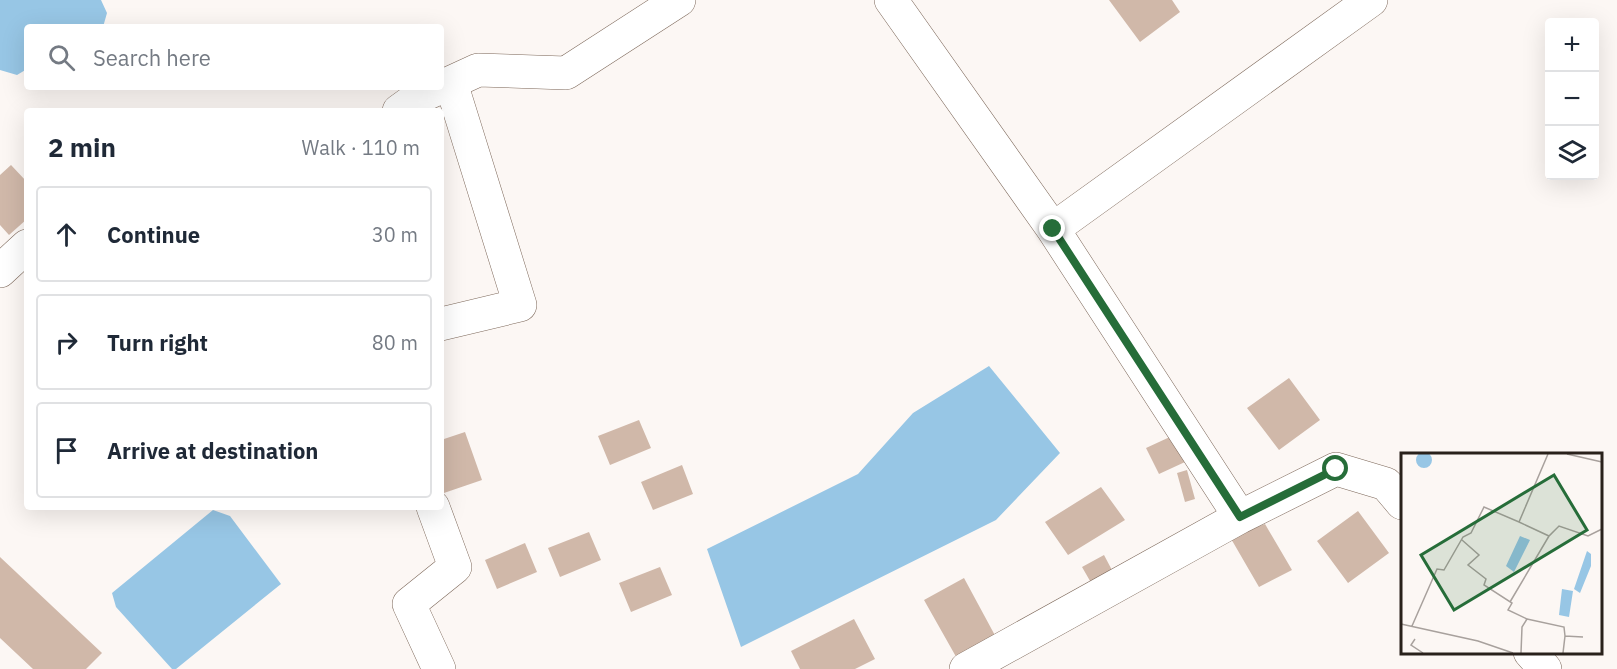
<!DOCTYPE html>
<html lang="en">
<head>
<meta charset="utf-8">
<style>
  :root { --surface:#fff; --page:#f2f2f3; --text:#1f2937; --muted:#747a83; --line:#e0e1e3 }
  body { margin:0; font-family:"IBM Plex Sans",sans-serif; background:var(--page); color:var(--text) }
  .controls { position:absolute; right:18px; top:18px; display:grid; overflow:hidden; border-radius:6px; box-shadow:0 6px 24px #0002 }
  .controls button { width:54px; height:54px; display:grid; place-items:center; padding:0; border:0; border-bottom:2px solid var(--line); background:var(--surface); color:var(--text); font:30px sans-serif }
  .stop { position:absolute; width:18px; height:18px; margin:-14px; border:4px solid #266d39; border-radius:50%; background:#fff }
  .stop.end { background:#266d39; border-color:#fff; box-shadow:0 2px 6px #0008 }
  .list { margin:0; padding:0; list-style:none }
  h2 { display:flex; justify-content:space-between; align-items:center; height:78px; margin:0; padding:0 24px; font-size:26px }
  h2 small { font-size:20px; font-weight:400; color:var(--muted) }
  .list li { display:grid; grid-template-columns:39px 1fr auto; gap:18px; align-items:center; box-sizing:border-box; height:96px; margin:0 12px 12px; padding:0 12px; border:2px solid var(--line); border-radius:6px }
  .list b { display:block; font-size:22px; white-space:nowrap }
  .list em { font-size:20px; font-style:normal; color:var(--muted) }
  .icon { flex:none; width:33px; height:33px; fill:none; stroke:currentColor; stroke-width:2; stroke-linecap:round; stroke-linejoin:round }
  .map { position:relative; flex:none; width:1617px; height:669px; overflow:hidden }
  .search { position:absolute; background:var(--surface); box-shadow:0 6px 24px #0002; left:24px; top:24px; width:420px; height:66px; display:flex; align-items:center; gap:15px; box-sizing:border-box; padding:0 21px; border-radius:6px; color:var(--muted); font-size:22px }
  .panel { position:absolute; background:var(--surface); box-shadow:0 6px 24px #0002; left:24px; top:108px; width:420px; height:402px; border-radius:6px }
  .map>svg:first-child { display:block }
</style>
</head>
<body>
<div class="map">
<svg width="1617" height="669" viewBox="0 0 1617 669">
  <rect width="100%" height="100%" fill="#fcf7f4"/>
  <!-- water -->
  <path fill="#97c6e5" d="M0,0h101l6,13 -4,14h-76v42l-10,6 -17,-5z
    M989,366l71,87 -64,67 -255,127 -34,-98 151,-75 55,-61z
    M213,510l17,6 51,68 -105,85h-4l-56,-62 -4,-14z"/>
  <!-- building -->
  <path fill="#d0b8a9" d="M1109,0h63l8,12 -40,30z
    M11,165l16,17v37l-18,16 -9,-10v-50z
    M1289,378l31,42 -41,30 -32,-42z
    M639,420l12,28 -41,17 -12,-29z
    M465,432l17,48 -41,14v-54z
    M1172,436l13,26 -26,12 -13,-26z
    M682,465l11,29 -40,16 -12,-28z
    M1187,470l8,29 -10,3 -8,-29z
    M1101,487l24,33 -57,35 -23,-33z
    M1358,511l31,42 -41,30 -31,-42z
    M1265,524l27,46 -33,17 -29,-50z
    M589,532l12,28 -41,17 -12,-29z
    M525,543l12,29 -40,17 -12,-29z
    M1104,555l18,34 -21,11 -19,-33z
    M0,557l102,96 -16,16h-53l-33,-31z
    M660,567l12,28 -41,17 -12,-29z
    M964,578l34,63 -39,21 -35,-62z
    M854,619l21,40 -20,10h-55l-9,-18z"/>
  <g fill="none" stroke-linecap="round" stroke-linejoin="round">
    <defs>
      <path id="minor" d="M891,0l162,229 318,-229
        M399,111l18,-13 61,-28 88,3 113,-73
        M1053,229l187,288 96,-48 50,15 16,19
        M0,271l27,-25
        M441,324l79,-19 -69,-222
        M433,507l22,60 -46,37 30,65
        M1530,652l15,17
        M966,669l274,-152"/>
    </defs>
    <!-- minor casing -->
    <use href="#minor" stroke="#7d685a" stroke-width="34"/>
    <!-- minor -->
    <use href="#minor" stroke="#fff" stroke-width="33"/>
  </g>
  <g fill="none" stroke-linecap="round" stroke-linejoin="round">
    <!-- route -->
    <path stroke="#266d39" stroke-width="8" d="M1053,229l187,288 96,-48"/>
  </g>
  <!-- overview -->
  <g transform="translate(1401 453)">
    <rect width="201" height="201" fill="#fcf7f4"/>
    <path d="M15 7a8 8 0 1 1 16 0a8 8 0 1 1-16 0ZM119,83l10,4 -16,32 -8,-6zM186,98l4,3v12l-11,27 -6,-4zM161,136l11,2 -4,26 -10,-2z" fill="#97c6e5"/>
    <path fill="none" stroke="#a8a19d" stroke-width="1.5" d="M166,1l35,8M118,69l30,14 10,-10 29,10 14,-7M61,87l17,15 -11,10 18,14 -2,6 28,18 -4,7 19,9 -5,8 -1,26M109,149l39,-66M126,166l37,8 1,9M0,171l77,17 35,12M11,173l25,-57 7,1 19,-33 8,-4 13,-26 35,15 29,-68M14,186l-4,6 12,8M162,200l2,-17 18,1"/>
    <path fill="#266d39" fill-opacity="0.15" stroke="#266d39" stroke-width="3" d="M153,22l33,55 -133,80 -33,-55z"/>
    <rect width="201" height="201" fill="none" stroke="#29211b" stroke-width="3"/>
  </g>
</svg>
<div class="controls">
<button>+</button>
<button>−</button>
<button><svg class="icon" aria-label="layers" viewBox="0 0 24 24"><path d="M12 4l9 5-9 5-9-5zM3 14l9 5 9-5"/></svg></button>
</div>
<div class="stop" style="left:1336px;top:469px"></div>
<div class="stop end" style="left:1053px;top:229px"></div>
<div class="search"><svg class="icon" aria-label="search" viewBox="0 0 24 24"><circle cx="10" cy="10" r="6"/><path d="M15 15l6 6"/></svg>Search here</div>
<section class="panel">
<h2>2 min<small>Walk · 110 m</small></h2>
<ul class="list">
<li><svg class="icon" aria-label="ahead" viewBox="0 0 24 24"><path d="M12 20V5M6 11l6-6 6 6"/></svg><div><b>Continue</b></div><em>30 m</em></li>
<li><svg class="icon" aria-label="right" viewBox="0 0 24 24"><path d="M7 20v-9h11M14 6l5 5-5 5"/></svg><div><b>Turn right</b></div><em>80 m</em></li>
<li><svg class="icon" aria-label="arrive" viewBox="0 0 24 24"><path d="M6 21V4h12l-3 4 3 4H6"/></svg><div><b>Arrive at destination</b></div></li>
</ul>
</section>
</div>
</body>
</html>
